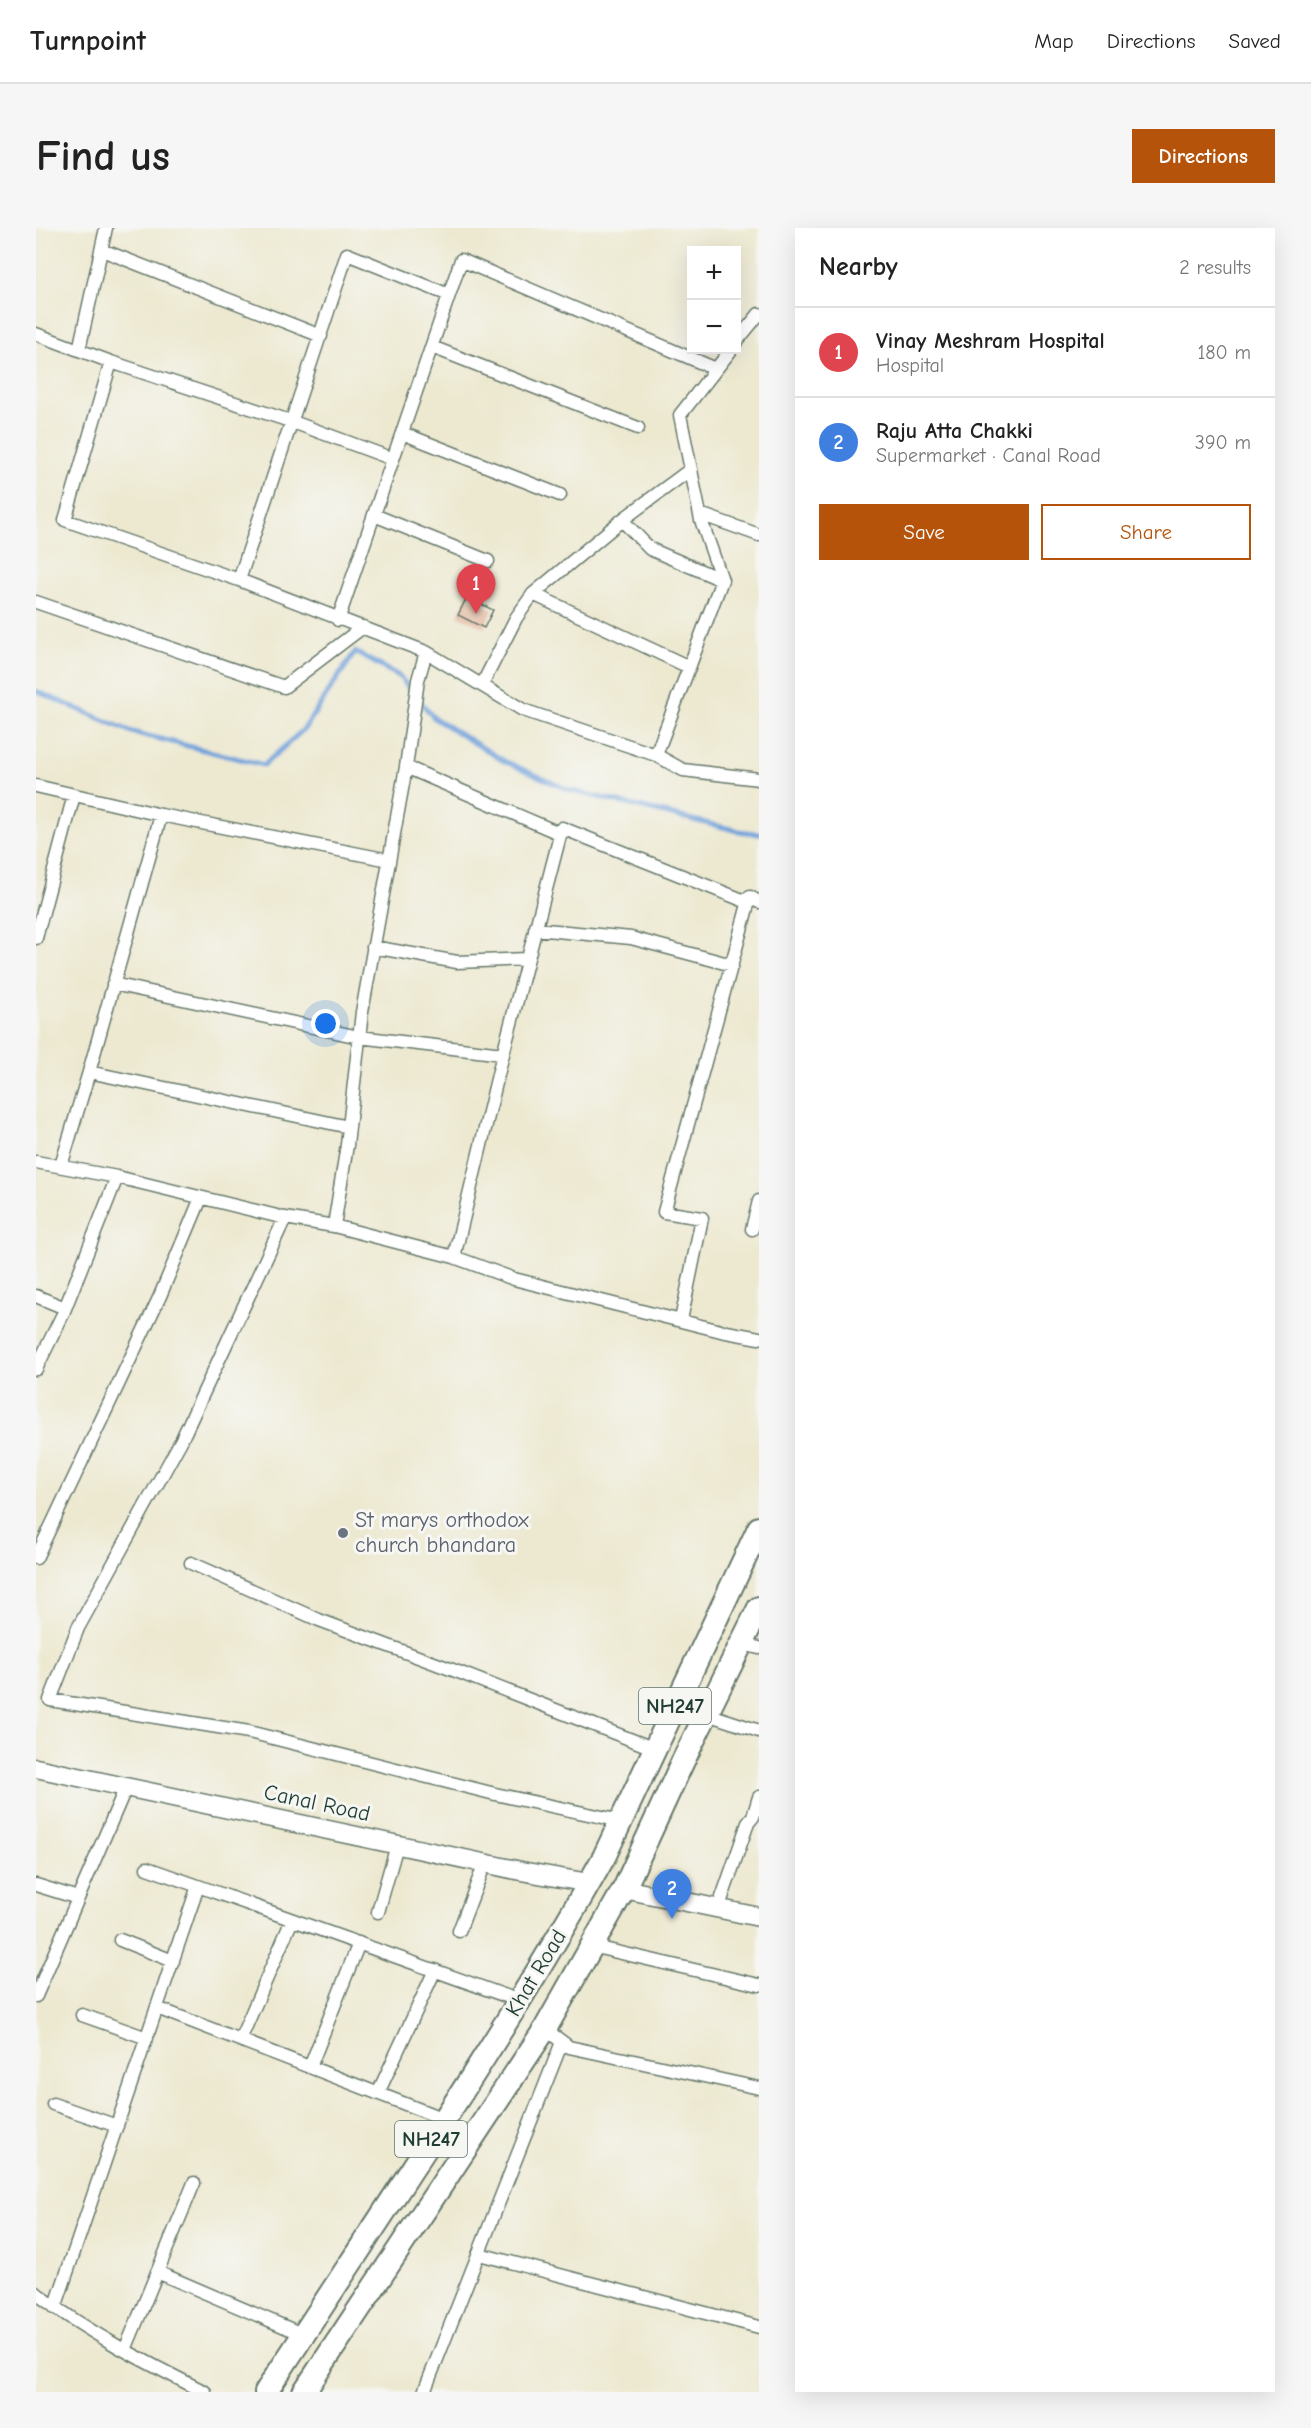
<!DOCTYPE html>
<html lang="en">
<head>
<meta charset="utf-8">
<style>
  :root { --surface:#fff; --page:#f6f6f6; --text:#222; --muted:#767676; --line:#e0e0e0; --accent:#b45309 }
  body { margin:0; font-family:"Comic Neue",sans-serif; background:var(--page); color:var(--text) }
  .controls { position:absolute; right:18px; top:18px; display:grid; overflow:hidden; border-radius:0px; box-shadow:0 6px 24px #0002 }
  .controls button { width:54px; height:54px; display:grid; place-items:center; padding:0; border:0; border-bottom:2px solid var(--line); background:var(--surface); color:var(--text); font:30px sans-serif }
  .you { position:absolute; left:290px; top:796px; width:21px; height:21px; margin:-15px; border:4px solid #fff; border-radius:50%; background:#1a73e8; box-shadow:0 0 0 9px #1a73e833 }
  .badge { display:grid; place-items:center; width:39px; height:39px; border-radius:50%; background:var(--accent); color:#fff; font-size:20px; font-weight:700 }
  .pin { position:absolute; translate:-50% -50px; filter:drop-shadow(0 2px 3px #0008) }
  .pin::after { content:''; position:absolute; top:32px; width:21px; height:18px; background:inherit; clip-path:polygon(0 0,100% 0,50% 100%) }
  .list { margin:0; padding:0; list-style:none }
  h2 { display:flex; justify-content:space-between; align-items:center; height:78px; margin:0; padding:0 24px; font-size:26px }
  h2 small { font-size:20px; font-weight:400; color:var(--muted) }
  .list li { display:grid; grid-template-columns:39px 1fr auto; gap:18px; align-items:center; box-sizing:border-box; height:90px; padding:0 24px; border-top:2px solid var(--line) }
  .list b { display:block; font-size:22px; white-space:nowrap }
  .list p { margin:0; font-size:20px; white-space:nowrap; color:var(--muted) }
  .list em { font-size:20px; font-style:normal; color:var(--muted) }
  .actions { display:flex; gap:12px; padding:18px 24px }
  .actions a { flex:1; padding:14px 0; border:2px solid var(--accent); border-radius:0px; text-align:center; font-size:21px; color:var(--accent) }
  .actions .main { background:var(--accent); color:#fff }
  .map { position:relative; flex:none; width:723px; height:2164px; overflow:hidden; border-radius:0px }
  header { display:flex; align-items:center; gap:36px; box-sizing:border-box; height:84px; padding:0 30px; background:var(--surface); border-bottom:2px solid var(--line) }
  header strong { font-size:28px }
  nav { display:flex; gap:33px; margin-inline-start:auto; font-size:21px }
  .intro { display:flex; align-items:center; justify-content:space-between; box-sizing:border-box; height:144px; padding:0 36px }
  h1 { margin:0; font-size:42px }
  .button { padding:15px 27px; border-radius:0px; background:var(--accent); color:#fff; font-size:21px; font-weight:700 }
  main { display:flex; gap:36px; padding:0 36px }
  aside { flex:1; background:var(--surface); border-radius:0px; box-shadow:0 6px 24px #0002 }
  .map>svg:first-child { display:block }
</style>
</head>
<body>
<header>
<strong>Turnpoint</strong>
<nav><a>Map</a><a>Directions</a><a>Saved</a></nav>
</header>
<div class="intro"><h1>Find us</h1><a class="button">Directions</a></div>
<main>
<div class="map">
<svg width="723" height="2164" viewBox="0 0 723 2164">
  <rect width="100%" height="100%" fill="#f6f6f2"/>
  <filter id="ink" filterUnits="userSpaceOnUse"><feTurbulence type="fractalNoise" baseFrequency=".0167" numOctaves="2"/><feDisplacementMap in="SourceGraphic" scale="12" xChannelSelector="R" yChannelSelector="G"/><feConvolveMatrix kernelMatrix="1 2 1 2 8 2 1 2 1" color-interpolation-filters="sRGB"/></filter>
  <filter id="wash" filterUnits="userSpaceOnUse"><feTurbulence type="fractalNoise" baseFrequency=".008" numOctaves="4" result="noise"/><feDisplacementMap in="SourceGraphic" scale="24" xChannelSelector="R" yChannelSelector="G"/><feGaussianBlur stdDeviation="1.35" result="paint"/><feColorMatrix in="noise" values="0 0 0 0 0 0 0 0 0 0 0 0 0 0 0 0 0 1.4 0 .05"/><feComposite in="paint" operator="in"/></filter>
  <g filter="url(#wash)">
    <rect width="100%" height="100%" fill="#ede9d1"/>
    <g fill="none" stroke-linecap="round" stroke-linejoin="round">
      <!-- stream -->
      <path stroke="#6fa0da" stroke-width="5" d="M0,463l96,41 132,33 40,-36 51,-77 44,24 35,42 70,43 65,29 170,41 20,3"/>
    </g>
    <g id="blocks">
      <!-- building -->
      <path fill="#e3b99f" d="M431,369l26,13 -9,18 -26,-13z"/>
    </g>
  </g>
  <g filter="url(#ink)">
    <use href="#blocks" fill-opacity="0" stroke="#67796b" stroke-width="1.5"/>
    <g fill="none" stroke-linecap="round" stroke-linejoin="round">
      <defs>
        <path id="street" d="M66,22l219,86
          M0,106l75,28 -46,158 174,60 187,72 97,58 133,45
          M700,114l23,-28
          M396,119l206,81
          M43,122l27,-122
          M695,122l-51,65 21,105 21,60 -66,175 27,15 76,9
          M75,134l182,60 100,37
          M366,205l158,62
          M664,286l59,21
          M338,287l114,46
          M586,292l28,29 72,31
          M203,352l108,-326 102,41
          M497,366l156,73
          M0,374l248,85 79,-60
          M302,392l123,-360 255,109
          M446,457l34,-67 17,-24 89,-74 69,-51
          M370,539l12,-87 8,-28
          M0,558l125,29 228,45
          M499,701l96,9 101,27
          M0,710l38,-143
          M337,719l84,15 70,-3
          M77,756l246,53 144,17
          M53,844l260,55
          M0,934l81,15 168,41 49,8 120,31 60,22 207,52 38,7
          M25,938l28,-94 72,-257
          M249,990l-104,223 -103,187 -28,72 199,32 246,62 126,27
          M298,998l13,-81 15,-133 44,-245 155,67
          M716,1001l7,-28
          M418,1029l49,-203 59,-226 183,73 5,-4
          M0,1068l29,12
          M645,1092l21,-102 -38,-6 86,-315 9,5
          M0,1141l26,-53 55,-139
          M0,1330l124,-262 41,-98
          M155,1335l128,57 142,53 194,76
          M706,1416l17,4
          M671,1486l52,17
          M111,1640l51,18
          M0,1657l42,13
          M682,1681l30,-86 5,-6 6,-20
          M342,1684l19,-67
          M423,1703l26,-68
          M84,1712l53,21
          M555,1718l168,39
          M0,1768l90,-209
          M121,1780l287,111
          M46,1787l65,23
          M509,1801l24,18 190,41
          M204,1812l52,-120
          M274,1839l49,-124
          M342,1865l57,-123
          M17,1876l64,22
          M443,2026l280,73
          M121,2044l147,63
          M0,2065c52,40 111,70 169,99
          M19,2080l143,-422 322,115
          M89,2122l69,-167
          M388,2164l138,-350"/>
        <path id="secondary" d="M0,1540l485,103 68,12
          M588,1661l135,28"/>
        <path id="highway" d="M230,2164c115,-177 235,-351 338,-535l155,-329
          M268,2164l241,-363 79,-140 59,-128 76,-153"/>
      </defs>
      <!-- street casing -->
      <use href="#street" stroke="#67796b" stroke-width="15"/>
      <!-- secondary casing -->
      <use href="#secondary" stroke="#67796b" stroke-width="21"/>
      <!-- highway casing -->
      <use href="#highway" stroke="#67796b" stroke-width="26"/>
      <!-- street -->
      <use href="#street" stroke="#fff" stroke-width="12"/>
      <!-- secondary -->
      <use href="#secondary" stroke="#fff" stroke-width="18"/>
      <!-- highway -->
      <use href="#highway" stroke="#fff" stroke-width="22"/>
    </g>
  </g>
  <!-- markers -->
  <circle fill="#6b7280" stroke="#f6f6f2" stroke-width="2" cx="307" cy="1305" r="6"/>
  <g text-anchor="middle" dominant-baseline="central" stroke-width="6" stroke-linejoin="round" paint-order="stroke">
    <!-- shield labels -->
    <g fill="#f6f6f2" stroke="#60746d" stroke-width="1.5">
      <rect x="603" y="1460" width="72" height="36" rx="4.5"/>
      <rect x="359" y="1893" width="72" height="36" rx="4.5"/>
    </g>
    <g font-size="21" font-weight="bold" fill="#1f3d34">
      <text x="639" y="1478">NH247</text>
      <text x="395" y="1911">NH247</text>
    </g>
    <!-- worship labels -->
    <g font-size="22" fill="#5b616d" stroke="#f6f6f2" text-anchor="start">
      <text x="319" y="1292">St marys orthodox<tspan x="319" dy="25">church bhandara</tspan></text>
    </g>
    <!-- street labels -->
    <g font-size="22" fill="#1f3d34" stroke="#f6f6f2">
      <text transform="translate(281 1575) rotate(12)">Canal Road</text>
      <text transform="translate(500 1745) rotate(-59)">Khat Road</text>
    </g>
  </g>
</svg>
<div class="controls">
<button>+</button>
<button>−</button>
</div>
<div class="you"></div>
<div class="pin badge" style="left:440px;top:386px;background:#e0444e">1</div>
<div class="pin badge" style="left:636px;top:1691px;background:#3f7fe0">2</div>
</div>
<aside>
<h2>Nearby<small>2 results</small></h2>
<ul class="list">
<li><span class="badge" style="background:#e0444e">1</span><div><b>Vinay Meshram Hospital</b><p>Hospital</p></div><em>180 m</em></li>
<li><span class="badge" style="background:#3f7fe0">2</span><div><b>Raju Atta Chakki</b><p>Supermarket · Canal Road</p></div><em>390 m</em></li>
</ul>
<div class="actions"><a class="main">Save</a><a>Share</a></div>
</aside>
</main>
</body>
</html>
